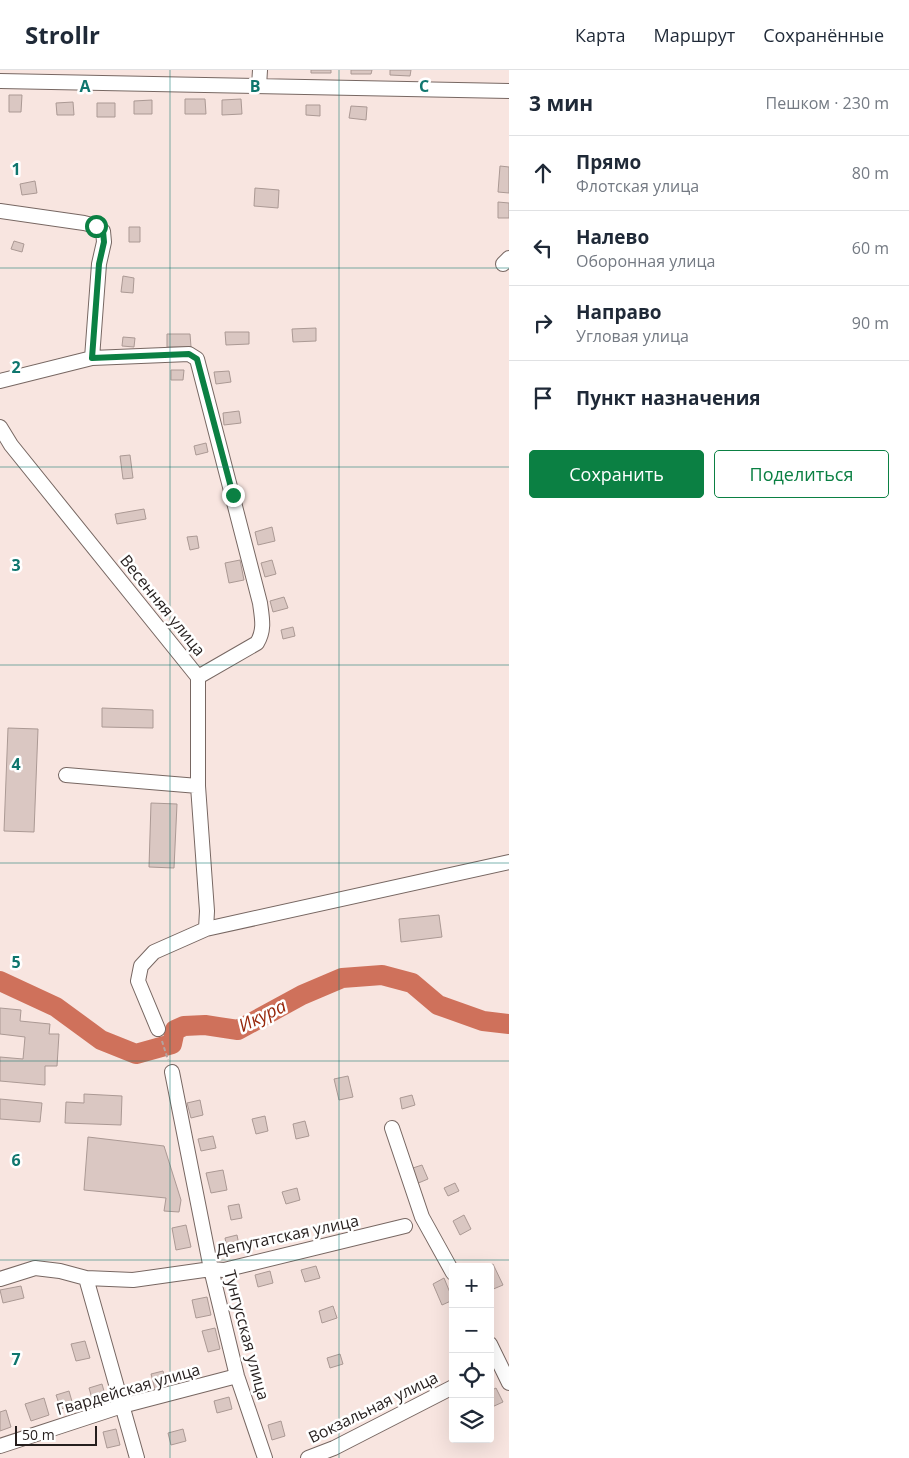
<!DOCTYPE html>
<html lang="ru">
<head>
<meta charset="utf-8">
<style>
  :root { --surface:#fff; --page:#f2f2f3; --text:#1f2937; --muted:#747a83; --line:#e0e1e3; --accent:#0b8043 }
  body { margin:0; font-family:"Open Sans",sans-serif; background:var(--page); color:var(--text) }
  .controls { position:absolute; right:15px; bottom:15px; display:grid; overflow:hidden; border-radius:5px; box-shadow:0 5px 20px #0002 }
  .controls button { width:45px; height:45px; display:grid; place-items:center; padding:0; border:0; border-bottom:1px solid var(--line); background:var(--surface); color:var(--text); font:25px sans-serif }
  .scale { position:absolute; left:15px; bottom:12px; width:82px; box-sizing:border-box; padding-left:5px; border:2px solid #251e1d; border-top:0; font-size:14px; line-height:18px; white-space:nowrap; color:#251e1d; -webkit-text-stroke:4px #fff; paint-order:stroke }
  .stop { position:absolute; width:15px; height:15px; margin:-11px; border:4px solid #0b8043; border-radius:50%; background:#fff }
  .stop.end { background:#0b8043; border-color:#fff; box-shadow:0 1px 5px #0008 }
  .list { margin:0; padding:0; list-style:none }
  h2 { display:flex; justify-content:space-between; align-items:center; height:65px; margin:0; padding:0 20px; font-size:21px }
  h2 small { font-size:16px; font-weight:400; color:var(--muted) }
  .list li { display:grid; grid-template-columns:32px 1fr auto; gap:15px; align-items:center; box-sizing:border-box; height:75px; padding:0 20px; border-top:1px solid var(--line) }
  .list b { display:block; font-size:19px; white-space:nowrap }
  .list p { margin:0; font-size:16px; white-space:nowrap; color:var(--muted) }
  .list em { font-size:16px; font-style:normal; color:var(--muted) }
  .actions { display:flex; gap:10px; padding:15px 20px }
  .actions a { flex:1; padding:11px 0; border:1px solid var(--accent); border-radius:5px; text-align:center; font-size:18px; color:var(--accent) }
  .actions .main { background:var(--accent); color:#fff }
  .icon { flex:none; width:28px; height:28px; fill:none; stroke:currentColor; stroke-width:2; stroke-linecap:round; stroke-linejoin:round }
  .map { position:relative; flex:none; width:509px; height:1388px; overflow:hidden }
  header { display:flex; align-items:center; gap:30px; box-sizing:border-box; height:70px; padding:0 25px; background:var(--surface); border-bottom:1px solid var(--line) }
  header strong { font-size:24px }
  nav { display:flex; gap:28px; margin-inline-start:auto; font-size:18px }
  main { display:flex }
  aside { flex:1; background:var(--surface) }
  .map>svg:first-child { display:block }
</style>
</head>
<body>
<header>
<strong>Strollr</strong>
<nav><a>Карта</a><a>Маршрут</a><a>Сохранённые</a></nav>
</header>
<main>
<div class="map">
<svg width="509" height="1388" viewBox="0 0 509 1388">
  <rect width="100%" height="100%" fill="#f8e5e0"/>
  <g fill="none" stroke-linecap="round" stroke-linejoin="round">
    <!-- river -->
    <path stroke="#cf715b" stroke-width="20" d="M0,911l56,26 45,33 35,14 36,-10 3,-14 9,-4 21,-1 33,5 64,-35 40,-17 40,-3 30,8 26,22 45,16 26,3"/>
  </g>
  <!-- building -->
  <path fill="#dac7c2" stroke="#ab9994" d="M311,0h20v3h-20z
    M351,0h21l-1,4h-20z
    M390,0h21l-1,6 -20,-1z
    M9,25h13l-1,17h-12z
    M185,29h20l1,15h-21z
    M241,29l1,15 -20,1v-15z
    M152,30v14h-18v-13z
    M73,32l1,13h-17l-1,-12z
    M97,33h18v14h-18z
    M306,35h14v11l-14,-1z
    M351,36l16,1 -1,13 -17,-2z
    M500,96l9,1v26l-11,-1z
    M35,111l2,12 -15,2 -2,-11z
    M255,118l24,2 -1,18 -24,-2z
    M498,132l11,1v15h-11z
    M129,157h11v15h-11z
    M14,171l10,3 -2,8 -11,-3z
    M123,206l11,2 -1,15 -12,-1z
    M316,258v13l-23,1 -1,-13z
    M225,262h24v12l-23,1z
    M167,264h23l1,13h-24z
    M123,267l12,1 -1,9 -12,-1z
    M171,300h13l-1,10h-12z
    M229,301l2,11 -15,2 -2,-12z
    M239,341l2,12 -17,2 -1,-12z
    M206,373l2,9 -12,3 -2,-9z
    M130,385l3,23 -10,1 -3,-23z
    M144,439l2,10 -29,5 -2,-10z
    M272,457l3,14 -17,4 -3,-13z
    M197,466l2,12 -9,2 -3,-13z
    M240,490l4,20 -15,3 -4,-20z
    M272,490l4,14 -11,3 -4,-14z
    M284,527l4,11 -15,4 -3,-11z
    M293,557l2,9 -12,3 -2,-9z
    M102,638l51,2v18l-51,-1z
    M8,658l30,1 -4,103 -30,-1z
    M151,733l26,1 -3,64 -25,-1z
    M439,845l3,22 -41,5 -2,-23z
    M0,938l21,2 -1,11 30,3 -1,10h10l-2,32h-12v19l-45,-4v-24l23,2 2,-22 -25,-3z
    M348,1006l5,21 -14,3 -5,-21z
    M84,1024l38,2 -1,29 -56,-2 1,-21 18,1z
    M412,1025l3,10 -13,4 -2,-11z
    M0,1029l42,4 -2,19 -40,-3z
    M200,1030l3,15 -12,3 -4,-15z
    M265,1046l3,15 -12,3 -4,-15z
    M305,1051l4,15 -13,3 -3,-15z
    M213,1066l3,12 -15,3 -3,-12z
    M88,1067l76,9 17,54 -2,12 -15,-1 2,-13 -82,-8z
    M422,1095l6,14 -12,5 -6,-15z
    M223,1100l4,20 -16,3 -5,-20z
    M455,1113l4,8 -11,5 -4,-8z
    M297,1118l3,12 -14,4 -4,-12z
    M239,1134l3,14 -11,2 -3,-14z
    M464,1145l7,14 -11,6 -7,-14z
    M186,1155l5,22 -15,3 -4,-22z
    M237,1165l3,15 -12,3 -3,-15z
    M493,1194l10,21 -12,5 -1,-23h-2z
    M316,1196l4,12 -15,4 -4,-12z
    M270,1201l3,12 -15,4 -3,-12z
    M444,1208l9,22 -11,5 -9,-21z
    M21,1216l3,12 -21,5 -3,-13z
    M207,1227l4,18 -15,3 -4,-18z
    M333,1236l4,12 -15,5 -3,-12z
    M215,1258l5,21 -12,3 -6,-21z
    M85,1271l5,17 -14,3 -5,-17z
    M340,1284l3,10 -13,4 -3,-10z
    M163,1301l4,15 -12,3 -4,-15z
    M102,1314l4,14 -13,4 -4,-14z
    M496,1318l7,14 -11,5 -2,-16z
    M69,1321l4,14 -12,4 -5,-14z
    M229,1327l3,12 -15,4 -3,-12z
    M44,1328l5,17 -18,6 -6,-17z
    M6,1340l5,17 -11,4v-19z
    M281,1351l4,15 -13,4 -4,-15z
    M116,1359l4,16 -13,3 -4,-16z
    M183,1359l3,12 -15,4 -3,-12z"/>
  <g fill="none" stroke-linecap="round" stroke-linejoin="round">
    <defs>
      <path id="minor" d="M0,11l509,10
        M259,16l1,-16
        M0,141l84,12 12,3 7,5 1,11 -5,22 -7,94
        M503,194l6,-6
        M0,311l92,-23 97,-4 8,5 63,244c2,15 5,27 -3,40l-59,34
        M0,357l11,18 187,232v109l9,125 -1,18
        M66,705l132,11
        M158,959l-20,-48 3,-15 13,-14 52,-23 303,-67
        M172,1002l39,197 26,107 28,82
        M392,1058l30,89 31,56
        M86,1208l51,180
        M0,1209l35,-11 25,3 26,7 47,2 78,-11 13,1 181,-44
        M490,1274l19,39
        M0,1376l122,-40 115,-30
        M308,1388l26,-10 119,-61"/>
    </defs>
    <!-- minor casing -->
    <use href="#minor" stroke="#776762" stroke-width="16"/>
    <!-- path -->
    <path stroke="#b2a3a0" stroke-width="2" stroke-dasharray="4 2.5" stroke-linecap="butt" d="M162,971l6,19"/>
    <!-- minor -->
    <use href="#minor" stroke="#fff" stroke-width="14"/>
  </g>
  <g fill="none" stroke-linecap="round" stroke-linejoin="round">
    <!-- route -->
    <path stroke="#0b8043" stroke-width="6" d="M96,156l7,5 1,11 -5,22 -7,94 97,-4 8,5 36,136"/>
  </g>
  <!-- grid -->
  <path fill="none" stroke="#0f766e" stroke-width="1" stroke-opacity="0.55" d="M170,0v1388M339,0v1388M0,198h509M0,397h509M0,595h509M0,793h509M0,991h509M0,1190h509"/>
  <g text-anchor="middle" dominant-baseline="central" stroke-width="5" stroke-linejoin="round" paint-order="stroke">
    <!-- street labels -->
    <g font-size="16" fill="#251e1d" stroke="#fff">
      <text transform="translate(163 535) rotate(51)">Весенняя улица</text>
      <text transform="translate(287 1165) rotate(-12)">Депутатская улица</text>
      <text transform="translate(247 1265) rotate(75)">Тунгусская улица</text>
      <text transform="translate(128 1319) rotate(-16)">Гвардейская улица</text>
      <text transform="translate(373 1337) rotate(-26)">Вокзальная улица</text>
    </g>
    <!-- water labels -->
    <g font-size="18" font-style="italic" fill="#972609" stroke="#fff">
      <text transform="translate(262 945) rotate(-26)">Икура</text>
    </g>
  </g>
  <g font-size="16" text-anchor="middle" font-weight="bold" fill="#0f766e" stroke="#fff" stroke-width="5" stroke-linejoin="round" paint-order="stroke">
    <text x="85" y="22">A</text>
    <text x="255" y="22">B</text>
    <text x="424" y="22">C</text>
    <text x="16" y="105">1</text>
    <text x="16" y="303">2</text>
    <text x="16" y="501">3</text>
    <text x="16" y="700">4</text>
    <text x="16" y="898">5</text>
    <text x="16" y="1096">6</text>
    <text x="16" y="1295">7</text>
  </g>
</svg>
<div class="controls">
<button>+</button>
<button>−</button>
<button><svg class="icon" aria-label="locate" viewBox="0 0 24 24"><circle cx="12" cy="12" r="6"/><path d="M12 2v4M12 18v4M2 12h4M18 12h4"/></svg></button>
<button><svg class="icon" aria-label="layers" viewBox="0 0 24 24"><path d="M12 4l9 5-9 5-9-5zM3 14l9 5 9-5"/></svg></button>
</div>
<div class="scale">50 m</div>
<div class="stop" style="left:96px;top:156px"></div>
<div class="stop end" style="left:233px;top:425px"></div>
</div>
<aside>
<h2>3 мин<small>Пешком · 230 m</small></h2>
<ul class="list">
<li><svg class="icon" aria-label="ahead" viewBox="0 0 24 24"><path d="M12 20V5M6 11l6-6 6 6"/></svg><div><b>Прямо</b><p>Флотская улица</p></div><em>80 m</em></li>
<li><svg class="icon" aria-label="left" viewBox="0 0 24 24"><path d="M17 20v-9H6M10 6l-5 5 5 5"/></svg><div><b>Налево</b><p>Оборонная улица</p></div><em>60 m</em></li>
<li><svg class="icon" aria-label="right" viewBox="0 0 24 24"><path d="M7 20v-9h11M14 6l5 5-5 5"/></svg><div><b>Направо</b><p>Угловая улица</p></div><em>90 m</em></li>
<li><svg class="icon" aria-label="arrive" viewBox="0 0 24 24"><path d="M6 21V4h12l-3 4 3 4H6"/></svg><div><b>Пункт назначения</b></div></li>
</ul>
<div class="actions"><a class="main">Сохранить</a><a>Поделиться</a></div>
</aside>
</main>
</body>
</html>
